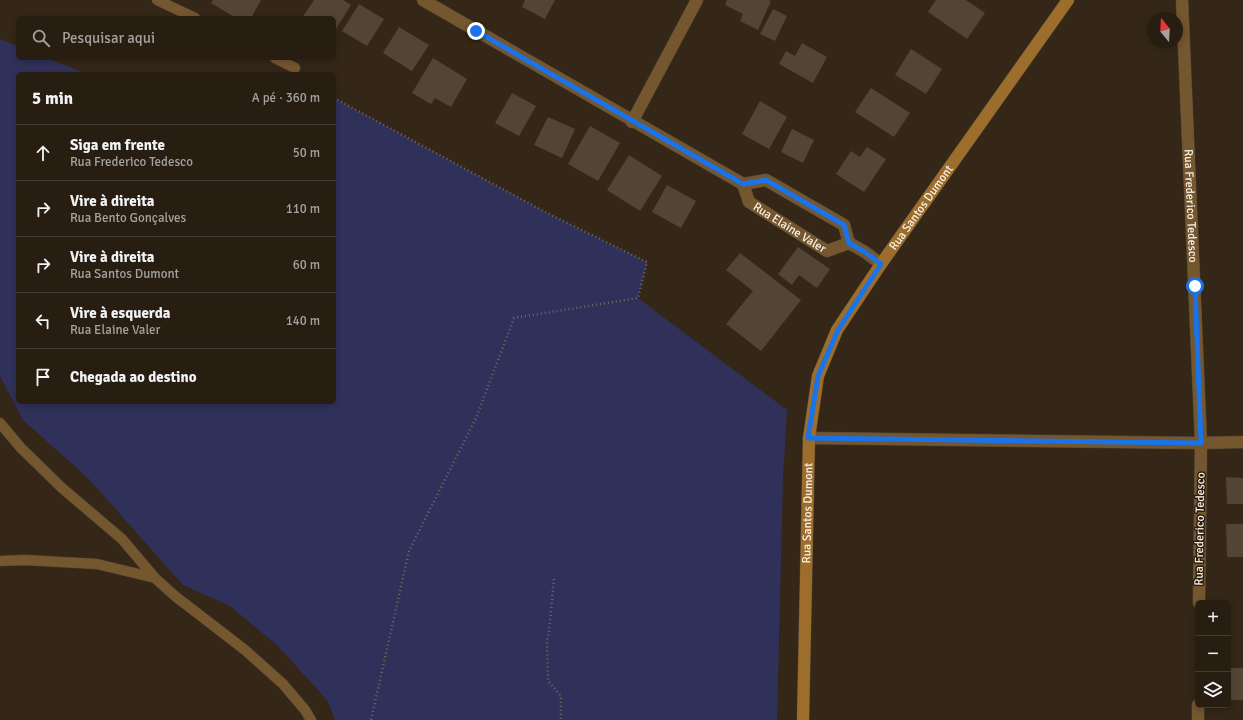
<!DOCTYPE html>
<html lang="pt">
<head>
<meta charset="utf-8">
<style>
  :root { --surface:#271d11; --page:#2f261a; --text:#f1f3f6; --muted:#a4a29f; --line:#433b31 }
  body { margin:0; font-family:Signika,sans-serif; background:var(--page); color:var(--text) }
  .controls { position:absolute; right:12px; bottom:12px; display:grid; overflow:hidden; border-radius:6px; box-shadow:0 2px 6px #0003 }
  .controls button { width:36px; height:36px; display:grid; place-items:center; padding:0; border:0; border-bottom:1px solid var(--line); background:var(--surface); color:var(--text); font:20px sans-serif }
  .compass { position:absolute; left:1147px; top:12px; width:36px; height:36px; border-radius:50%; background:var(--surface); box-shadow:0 2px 6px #0003; rotate:342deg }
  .stop { position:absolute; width:12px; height:12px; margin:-9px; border:3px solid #1a73e8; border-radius:50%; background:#fff }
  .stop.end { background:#1a73e8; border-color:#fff; box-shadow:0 1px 4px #0008 }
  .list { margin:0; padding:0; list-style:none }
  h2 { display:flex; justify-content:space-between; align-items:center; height:52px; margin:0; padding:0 16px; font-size:17px }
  h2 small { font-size:13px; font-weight:400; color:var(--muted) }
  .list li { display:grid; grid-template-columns:26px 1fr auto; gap:12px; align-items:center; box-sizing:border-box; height:56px; padding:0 16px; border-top:1px solid var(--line) }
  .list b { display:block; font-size:15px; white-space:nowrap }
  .list p { margin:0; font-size:13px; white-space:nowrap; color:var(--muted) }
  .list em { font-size:13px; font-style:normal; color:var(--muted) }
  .icon { flex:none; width:22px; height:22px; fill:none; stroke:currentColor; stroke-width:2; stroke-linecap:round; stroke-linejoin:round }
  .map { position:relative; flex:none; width:1243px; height:720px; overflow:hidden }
  .search { position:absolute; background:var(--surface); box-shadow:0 2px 6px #0003; left:16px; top:16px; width:320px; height:44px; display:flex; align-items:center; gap:10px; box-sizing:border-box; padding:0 14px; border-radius:6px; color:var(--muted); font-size:15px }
  .panel { position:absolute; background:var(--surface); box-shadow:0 2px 6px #0003; left:16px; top:72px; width:320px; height:332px; border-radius:6px }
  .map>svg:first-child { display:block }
</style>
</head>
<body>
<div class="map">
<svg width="1243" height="720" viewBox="0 0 1243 720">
  <rect width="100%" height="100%" fill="#342717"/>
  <!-- green -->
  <path fill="#30315a" d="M0,39l18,7v12h29l40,16h-69v328h316v-304l213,115 100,49 -9,36 149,112 -4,68 -6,242h-442l-7,-19 -50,-55 -48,-40 -47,-21 -95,-107 -65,-58 -23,-44z"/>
  <!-- building -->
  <path fill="#534533" d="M213,0h48l-10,18h-15l-25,-15z
    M314,0h29l8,5 -17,27v-14h-32z
    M525,0h30l-10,19 -23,-12z
    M727,0h41l3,1 -13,29 -18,-9 3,-7 -18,-9z
    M936,0h30l19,13 -18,26 -39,-27z
    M359,4l25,15 -17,27 -25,-15z
    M773,9l14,7 -12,25 -15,-7z
    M399,27l30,18 -17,26 -29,-18z
    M802,43l25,14 -14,26 -34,-19 7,-13 9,5z
    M911,49l31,20 -16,25 -31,-19z
    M433,58l34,21 -16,28 -16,-9 -4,6 -19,-11z
    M871,88l39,25 -16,24 -39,-25z
    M512,93l24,13 -17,30 -24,-13z
    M760,101l27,16 -18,32 -27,-15z
    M548,117l27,12 -13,29 -28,-13z
    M590,126l30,17 -22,38 -30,-17z
    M792,129l22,11 -11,23 -22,-11z
    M867,147l19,12 -22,33 -28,-18 15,-23 9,6z
    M629,155l33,21 -22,35 -33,-21z
    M667,185l29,16 -15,27 -29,-16z
    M798,247l32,22 -13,19 -18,-13 -7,10 -14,-11z
    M740,253l61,47 -40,51 -35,-27 27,-33 -27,-21z
    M1226,477l17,1v26h-16z
    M1226,524h17v33h-16z
    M1228,668h15v32h-15z"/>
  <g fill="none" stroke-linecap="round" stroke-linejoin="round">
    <defs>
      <path id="lane" d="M157,0l38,18
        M275,58l20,10
        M0,423l21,25 41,40 60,51 33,39
        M0,561l25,-1 72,4 58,14 20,18 70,54 38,34 22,26 6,10"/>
      <g id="street">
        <path d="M423,0l320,184 23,-4 78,45 5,18"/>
        <path id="s1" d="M1182,0l19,443 -2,160"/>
        <path d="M632,122l65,-122"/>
        <path id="s2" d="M743,184l6,18 78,49 22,-8 16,9 16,12"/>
        <path d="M809,438l392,5 42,-1"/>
        <path d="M1198,720v-15"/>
      </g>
      <g id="secondary">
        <path id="s3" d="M803,720l6,-282 9,-62 19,-46 44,-66 187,-264"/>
      </g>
    </defs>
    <!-- lane casing -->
    <use href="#lane" stroke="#504334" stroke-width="11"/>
    <!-- street casing -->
    <use href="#street" stroke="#504334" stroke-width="13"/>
    <!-- secondary casing -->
    <use href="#secondary" stroke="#504334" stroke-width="13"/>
    <!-- path -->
    <path stroke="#736759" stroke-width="2.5" stroke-dasharray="1 3" stroke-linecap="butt" d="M334,98l213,115 100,49 -9,36 -124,20 -38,100 -67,133 -38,169
      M554,579l-5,53 -2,8 1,41 13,15v24"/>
    <!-- lane -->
    <use href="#lane" stroke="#74562f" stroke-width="10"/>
    <!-- street -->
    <use href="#street" stroke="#74562f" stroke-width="12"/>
    <!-- secondary -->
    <use href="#secondary" stroke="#9d6e2b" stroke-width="12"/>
  </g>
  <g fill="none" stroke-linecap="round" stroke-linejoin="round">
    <!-- route -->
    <path stroke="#1a73e8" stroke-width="5" d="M476,31l267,153 23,-4 78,45 5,18 16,9 16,12 -43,66 -20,46 -10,62 393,5 -6,-157"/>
  </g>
  <g text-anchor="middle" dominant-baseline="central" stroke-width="3" stroke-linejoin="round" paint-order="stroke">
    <!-- street labels -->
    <g font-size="12" fill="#faf1e6" stroke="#2a1d0d">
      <text stroke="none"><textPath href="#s1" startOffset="206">Rua Frederico Tedesco</textPath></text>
      <text stroke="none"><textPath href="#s3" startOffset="543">Rua Santos Dumont</textPath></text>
      <text stroke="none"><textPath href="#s2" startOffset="67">Rua Elaine Valer</textPath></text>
      <text stroke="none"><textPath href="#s3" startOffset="207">Rua Santos Dumont</textPath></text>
      <text transform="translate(1200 529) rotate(-89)">Rua Frederico Tedesco</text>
    </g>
  </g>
</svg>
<div class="controls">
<button>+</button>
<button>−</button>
<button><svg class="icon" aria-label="layers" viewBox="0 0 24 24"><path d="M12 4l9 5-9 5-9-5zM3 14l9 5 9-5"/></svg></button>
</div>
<svg class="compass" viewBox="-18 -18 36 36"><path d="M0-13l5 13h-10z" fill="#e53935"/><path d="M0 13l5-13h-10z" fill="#a4a29f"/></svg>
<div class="stop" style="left:1195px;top:286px"></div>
<div class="stop end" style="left:476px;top:31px"></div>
<div class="search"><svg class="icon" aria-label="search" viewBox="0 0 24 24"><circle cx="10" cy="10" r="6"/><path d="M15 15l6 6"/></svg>Pesquisar aqui</div>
<section class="panel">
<h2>5 min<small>A pé · 360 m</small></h2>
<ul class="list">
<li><svg class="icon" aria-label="ahead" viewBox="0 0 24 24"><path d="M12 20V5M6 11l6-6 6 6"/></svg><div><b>Siga em frente</b><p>Rua Frederico Tedesco</p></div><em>50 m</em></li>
<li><svg class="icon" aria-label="right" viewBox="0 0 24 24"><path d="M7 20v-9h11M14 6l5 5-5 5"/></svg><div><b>Vire à direita</b><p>Rua Bento Gonçalves</p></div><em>110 m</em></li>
<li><svg class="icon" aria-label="right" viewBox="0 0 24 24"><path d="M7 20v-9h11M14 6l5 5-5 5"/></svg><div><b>Vire à direita</b><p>Rua Santos Dumont</p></div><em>60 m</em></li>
<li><svg class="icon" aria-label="left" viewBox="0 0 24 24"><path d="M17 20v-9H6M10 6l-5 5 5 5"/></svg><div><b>Vire à esquerda</b><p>Rua Elaine Valer</p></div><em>140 m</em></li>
<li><svg class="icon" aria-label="arrive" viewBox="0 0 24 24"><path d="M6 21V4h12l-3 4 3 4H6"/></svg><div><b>Chegada ao destino</b></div></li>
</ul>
</section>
</div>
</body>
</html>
